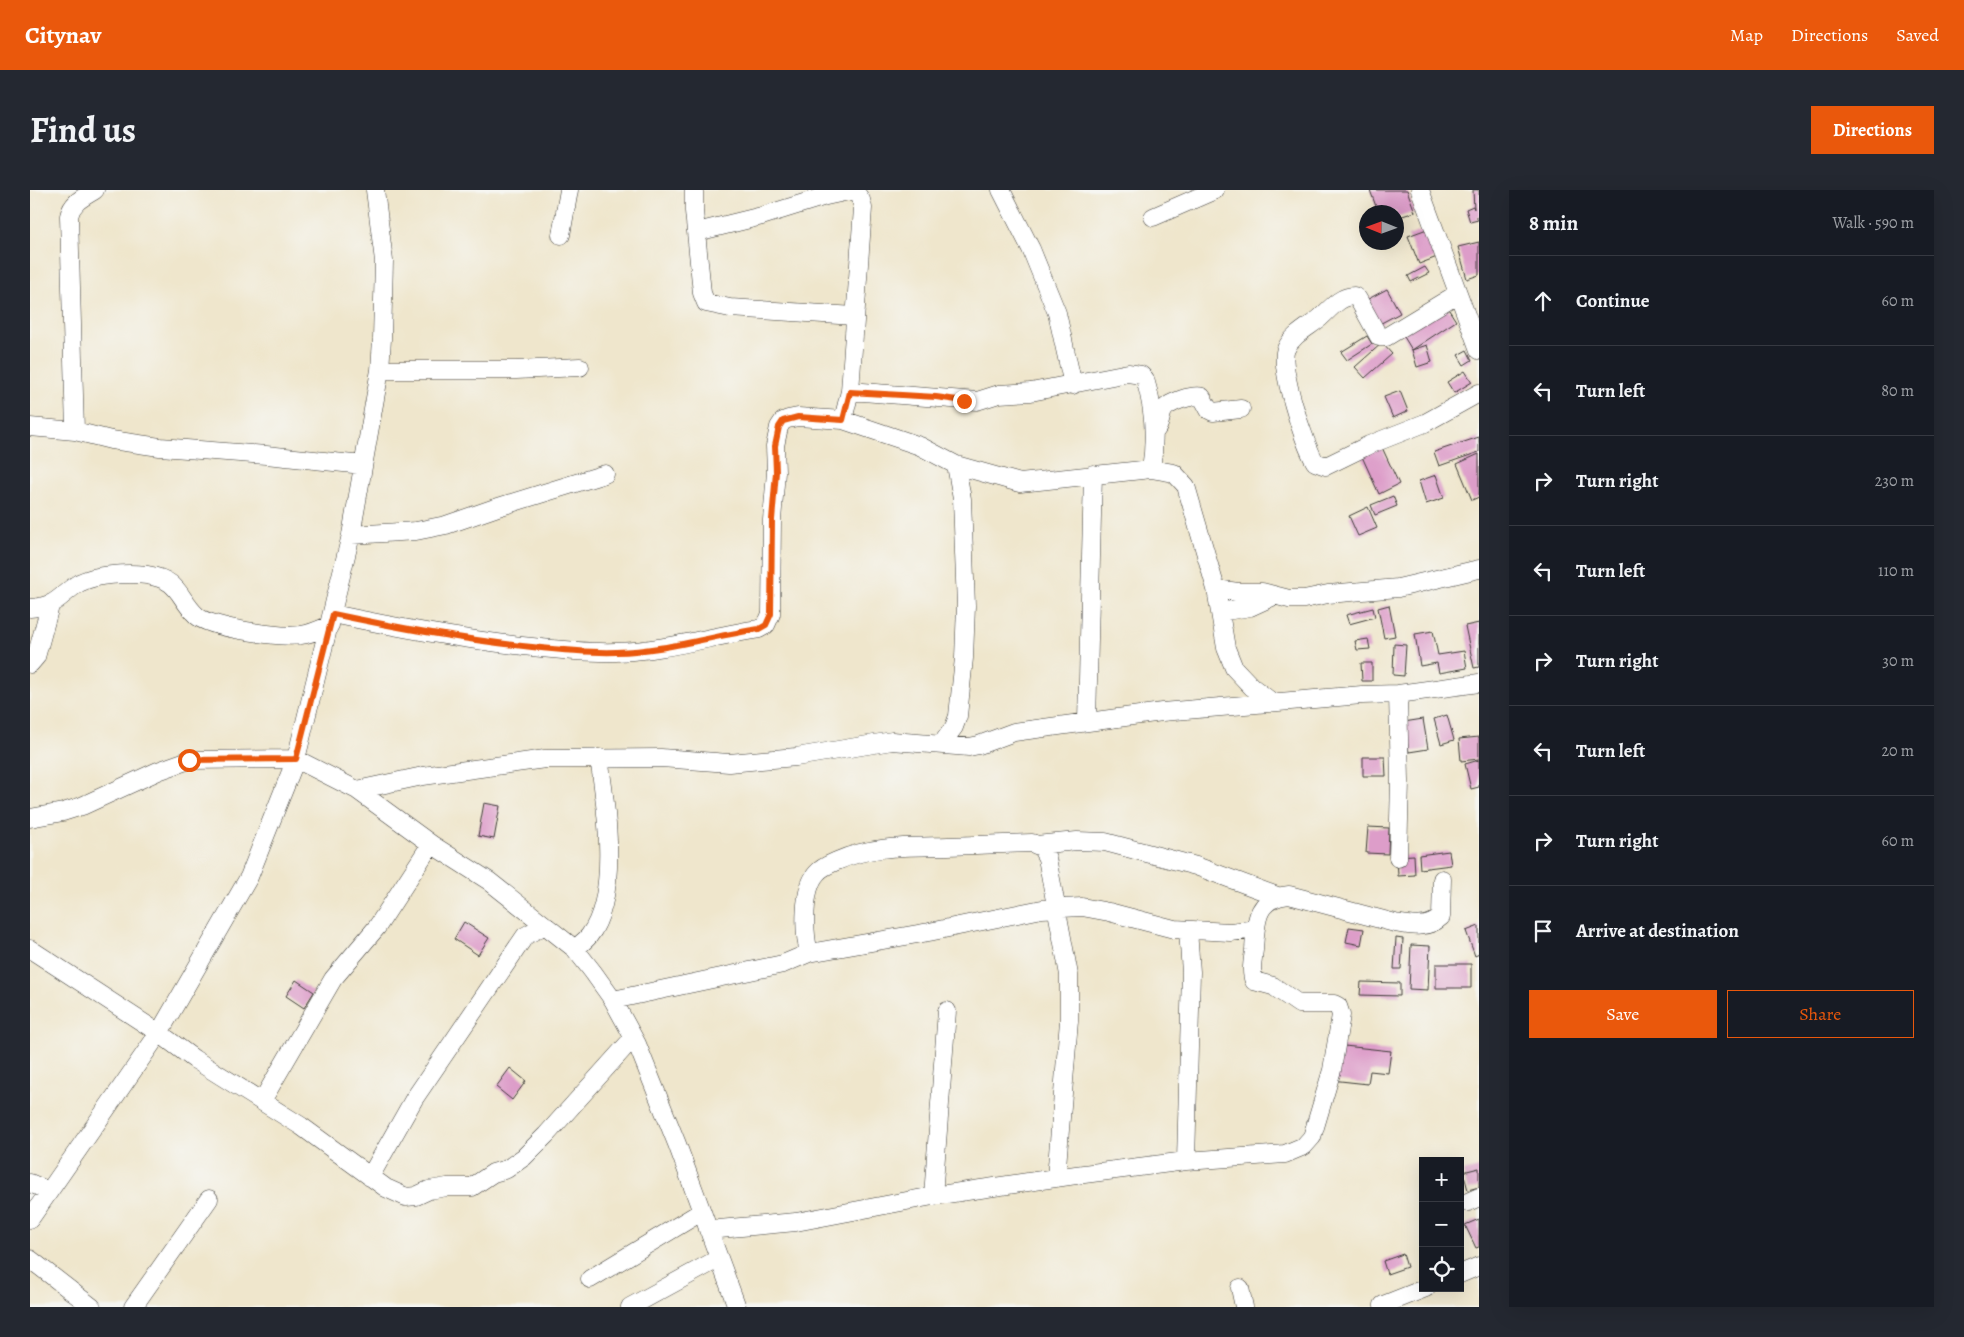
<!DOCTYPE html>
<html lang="en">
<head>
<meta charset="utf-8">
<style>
  :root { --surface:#171b24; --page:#242831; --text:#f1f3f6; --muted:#9ea1a6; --line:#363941; --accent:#ea580c }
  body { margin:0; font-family:Alegreya,serif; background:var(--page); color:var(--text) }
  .controls { position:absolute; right:15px; bottom:15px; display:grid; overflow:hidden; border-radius:0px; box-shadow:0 5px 20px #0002 }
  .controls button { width:45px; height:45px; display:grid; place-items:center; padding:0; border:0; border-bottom:1px solid var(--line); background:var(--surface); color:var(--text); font:25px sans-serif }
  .compass { position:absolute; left:1329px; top:15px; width:45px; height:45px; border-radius:50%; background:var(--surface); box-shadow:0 5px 20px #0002; rotate:271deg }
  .stop { position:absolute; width:15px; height:15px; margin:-11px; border:4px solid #ea580c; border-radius:50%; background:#fff }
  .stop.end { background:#ea580c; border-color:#fff; box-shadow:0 1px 5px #0008 }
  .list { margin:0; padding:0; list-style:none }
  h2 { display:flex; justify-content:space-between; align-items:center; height:65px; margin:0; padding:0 20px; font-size:21px }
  h2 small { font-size:16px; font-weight:400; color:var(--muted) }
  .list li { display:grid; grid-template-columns:32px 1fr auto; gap:15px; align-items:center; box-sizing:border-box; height:90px; padding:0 20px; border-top:1px solid var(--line) }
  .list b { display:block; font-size:19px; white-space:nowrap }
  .list em { font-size:16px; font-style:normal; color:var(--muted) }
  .actions { display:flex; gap:10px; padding:15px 20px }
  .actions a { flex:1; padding:11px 0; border:1px solid var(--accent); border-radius:0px; text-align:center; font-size:18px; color:var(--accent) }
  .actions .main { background:var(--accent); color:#fff }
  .icon { flex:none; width:28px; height:28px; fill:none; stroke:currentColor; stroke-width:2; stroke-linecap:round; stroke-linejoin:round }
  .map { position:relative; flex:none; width:1449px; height:1117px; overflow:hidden; border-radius:0px }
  header { display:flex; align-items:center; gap:30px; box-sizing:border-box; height:70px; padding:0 25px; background:var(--accent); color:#fff }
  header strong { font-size:24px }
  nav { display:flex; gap:28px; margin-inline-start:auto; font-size:18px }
  .intro { display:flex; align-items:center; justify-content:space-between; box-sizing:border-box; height:120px; padding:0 30px }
  h1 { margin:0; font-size:35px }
  .button { padding:12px 22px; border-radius:0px; background:var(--accent); color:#fff; font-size:18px; font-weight:700 }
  main { display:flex; gap:30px; padding:0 30px }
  aside { flex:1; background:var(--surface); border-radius:0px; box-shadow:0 5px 20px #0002 }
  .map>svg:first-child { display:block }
</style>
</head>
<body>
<header>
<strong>Citynav</strong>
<nav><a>Map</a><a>Directions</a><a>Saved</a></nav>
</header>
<div class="intro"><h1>Find us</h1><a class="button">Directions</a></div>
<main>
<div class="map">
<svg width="1449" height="1117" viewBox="0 0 1449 1117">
  <rect width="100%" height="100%" fill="#f6f6f2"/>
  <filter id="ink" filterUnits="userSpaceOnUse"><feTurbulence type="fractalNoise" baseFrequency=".02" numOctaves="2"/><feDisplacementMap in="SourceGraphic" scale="10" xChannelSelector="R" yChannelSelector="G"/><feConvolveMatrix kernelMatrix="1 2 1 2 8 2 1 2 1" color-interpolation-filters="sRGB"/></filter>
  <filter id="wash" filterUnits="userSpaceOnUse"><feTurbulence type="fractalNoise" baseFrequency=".0096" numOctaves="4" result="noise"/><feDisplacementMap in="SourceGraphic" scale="20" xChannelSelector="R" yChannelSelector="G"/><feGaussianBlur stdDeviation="1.12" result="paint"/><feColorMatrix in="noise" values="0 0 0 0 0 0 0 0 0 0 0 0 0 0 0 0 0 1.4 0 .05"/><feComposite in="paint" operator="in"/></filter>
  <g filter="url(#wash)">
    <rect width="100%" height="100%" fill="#efe6cc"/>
    <g id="blocks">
      <!-- building -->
      <path fill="#dd9dc9" d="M1340,0h37l8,22 -19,6v-6h-18z
        M1443,0h6v27h-3l2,3 -8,2 -4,-13 7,-3 1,3z
        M1397,39l10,28 -18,7 -11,-28z
        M1449,52v33l-12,4 -9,-32z
        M1395,77l4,6 -18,9 -3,-6z
        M1357,99l13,24 -28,15 -13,-24z
        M1412,109l14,22 -44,29 -14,-23z
        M1337,146l5,8 -25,16 -6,-8z
        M1352,153l10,11 -27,24 -10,-11z
        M1397,155l5,17 -15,5 -5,-17z
        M1437,160l5,10 -8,5 -6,-10z
        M1435,181l7,11 -18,11 -7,-11z
        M1370,201l8,20 -15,7 -9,-21z
        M1449,247v15l-40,14 -5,-14z
        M1349,251l20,43 -20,10 -20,-44z
        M1449,264v43l-7,3 -15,-36z
        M1406,285l8,23 -18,6 -7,-23z
        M1363,306l4,10 -22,9 -4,-10z
        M1338,317l9,21 -19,8 -9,-20z
        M1359,415l6,31 -11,2 -6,-30z
        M1343,418l2,9 -26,7 -3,-9z
        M1449,433v44l-5,1 -9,-42z
        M1403,441l5,24 26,-4 3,17 -28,5 -2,-10 -17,3 -5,-32z
        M1338,449l2,10 -13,1 -2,-9z
        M1364,454l12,1 -2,31 -11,-1z
        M1331,473h11v18h-10z
        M1417,525l7,25 -13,4 -7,-25z
        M1393,529l5,30 -19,3 -5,-30z
        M1449,547v22l-18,2 -2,-22z
        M1333,567h22l1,19h-23z
        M1449,570v27l-8,2 -6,-25z
        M454,613l16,3 -6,33 -16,-3z
        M1338,637l21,1 -1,26 -22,-1z
        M1419,661l2,14 -31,4 -1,-14z
        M1384,665l1,20 -17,1 -1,-20z
        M434,732l25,16 -11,17 -24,-16z
        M1449,736v28l-4,2 -9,-25z
        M1319,737l15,2 -3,16 -15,-3z
        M1366,748l7,1 -2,30h-7z
        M1381,755l19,1 -2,44 -19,-1z
        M1406,774h35v24h-35z
        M266,790l18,12 -10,16 -18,-12z
        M1331,792l39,1v13l-40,-1z
        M1305,855l56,6 -3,22 -18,-2 -2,13 -37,-4z
        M480,878l16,13 -14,19 -16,-13z
        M1449,978v19l-11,3 -5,-18z
        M1449,1029v28l-3,1 -11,-23z
        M1373,1064l4,13 -20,7 -4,-13z"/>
    </g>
  </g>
  <g filter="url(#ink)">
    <use href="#blocks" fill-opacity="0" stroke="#3c3a36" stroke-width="1"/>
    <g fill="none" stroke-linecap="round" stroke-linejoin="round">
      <defs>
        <path id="minor" d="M664,0v21l8,82 4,10 24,5 125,8
          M971,0l30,59 26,64 16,72
          M1390,0l59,160
          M1123,27l62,-27
          M667,42l65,-16 64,-20 23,-5 8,3 4,6 2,8 -13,183
          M531,45l8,-45
          M1427,104l-71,43h-7l-21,-38 -4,-3c-14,0 -24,13 -34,22 -11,9 -28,17 -34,31 -8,17 19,96 29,113l11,4 43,-21 56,-22 54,-30
          M350,180h136l64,-3
          M813,230l7,-29 127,10 22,-7 32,-2 97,-19 13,2 4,4c9,29 11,60 6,90
          M0,237l45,4 36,9 49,7 106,8 97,10
          M1126,240c5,-6 4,-13 7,-19 4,-9 31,-17 39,-14l7,13 4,2 28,-3
          M45,241l-6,-215c3,-14 15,-19 26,-26
          M321,345l65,-4 30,-6 49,-17 110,-34
          M1186,399l22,3h24l27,7h15l24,-5 70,-6 81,-19
          M0,418c29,-2 28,-12 49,-25 17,-9 49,-10 68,-8 34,5 30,22 50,41 13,12 86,22 104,19 10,-1 20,-6 29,-10
          M1190,422l30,-5 24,-11
          M303,424c66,14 132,26 199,33 28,3 56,6 84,5 48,-1 96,-16 143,-23l7,-4 5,-11 1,-94 4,-48 -1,-26 4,-19 4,-6 5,-2 10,-2 45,3 77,26 36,19 64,18 131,-14 23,4 12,13 30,103 10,59 8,20 18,19 20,15
          M0,474l6,-7 14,-51
          M1057,532l6,-248
          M911,555l13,-18 4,-11 6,-58 2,-52 -4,-107 -6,-34
          M327,600l66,-14 122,-17 116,-1 68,5 67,-6 96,-16 77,6 10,-2 35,-13 148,-20 200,-17 36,-1 81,-11
          M0,628l33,-6 19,-6 76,-35 31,-11 107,-1 61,31 74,54 58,37 86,68 18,23 20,28 24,44 40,100 60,163
          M1006,655l41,-4 28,1 91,24 81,30
          M1368,668l2,-77 -2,-87
          M0,759l129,84 35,26 107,67 85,62 20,9 10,-1 13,-6 18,-3h25l21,-14 14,-4 17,-12 22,-22 87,-97
          M545,759c4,-4 10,-8 14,-13 31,-40 17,-131 10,-178
          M779,763c-5,-19 -7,-64 8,-80 5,-6 13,-9 20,-12 35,-16 73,-14 111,-15 28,-1 56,-2 84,-3l9,4 6,11 22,117v46l-13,157
          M583,810l170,-36 26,-11 120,-21 113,-23 40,-2 27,5 65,17 56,3 19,-2 7,-4
          M232,911l71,-122 44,-52 54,-83
          M1156,971l5,-189 -3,-42
          M340,987l44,-78 111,-163 20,-11
          M0,993l19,8
          M903,1006l14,-185
          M1438,1012l11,-5
          M0,1029l129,-186 90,-156 47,-118 55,-224 29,-165 2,-31 2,-78 -9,-71
          M678,1040l88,-8 137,-26 143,-21 110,-14 99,-7 19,-8 8,-9 20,-67 9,-55 -3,-9 -4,-2h-35l-26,-18 -19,-5c-4,-9 -1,-22 0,-31 2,-28 1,-52 35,-55l106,28c17,3 33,6 46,-6l1,-38
          M0,1069l62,48
          M1430,1084l19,-8
          M560,1089l111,-67
          M1210,1098l4,19
          M1353,1115l43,-17
          M103,1117l76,-108
          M600,1117l88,-48"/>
      </defs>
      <!-- minor casing -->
      <use href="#minor" stroke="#3c3a36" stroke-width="19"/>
      <!-- minor -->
      <use href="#minor" stroke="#fff" stroke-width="18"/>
    </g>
  </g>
  <g fill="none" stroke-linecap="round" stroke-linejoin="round" filter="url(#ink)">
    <!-- route -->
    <path stroke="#ea580c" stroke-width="6" d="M159,570l107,-1 37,-145c66,14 132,26 199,33 28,3 56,6 84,5 48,-1 96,-16 143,-23l7,-4 5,-11 1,-94 4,-48 -1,-26 4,-19 4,-6 15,-4 45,3 7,-28 86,5 28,4"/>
  </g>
</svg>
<div class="controls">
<button>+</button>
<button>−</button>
<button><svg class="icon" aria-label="locate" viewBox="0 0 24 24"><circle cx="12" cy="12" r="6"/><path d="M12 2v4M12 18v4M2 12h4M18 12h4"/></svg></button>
</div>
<svg class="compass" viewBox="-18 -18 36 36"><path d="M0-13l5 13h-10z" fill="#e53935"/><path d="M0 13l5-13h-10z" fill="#9ea1a6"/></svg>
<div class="stop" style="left:159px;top:570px"></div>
<div class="stop end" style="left:934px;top:211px"></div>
</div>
<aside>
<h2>8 min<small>Walk · 590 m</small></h2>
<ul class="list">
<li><svg class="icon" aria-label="ahead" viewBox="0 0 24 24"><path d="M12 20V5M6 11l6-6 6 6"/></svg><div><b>Continue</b></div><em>60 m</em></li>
<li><svg class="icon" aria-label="left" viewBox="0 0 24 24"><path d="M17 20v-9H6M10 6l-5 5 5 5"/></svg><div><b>Turn left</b></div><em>80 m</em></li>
<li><svg class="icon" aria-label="right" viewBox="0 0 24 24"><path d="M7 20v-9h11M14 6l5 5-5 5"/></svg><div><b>Turn right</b></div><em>230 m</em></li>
<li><svg class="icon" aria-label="left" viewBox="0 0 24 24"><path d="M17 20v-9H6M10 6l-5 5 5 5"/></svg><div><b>Turn left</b></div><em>110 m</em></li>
<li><svg class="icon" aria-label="right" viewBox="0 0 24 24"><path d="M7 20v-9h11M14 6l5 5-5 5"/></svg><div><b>Turn right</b></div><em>30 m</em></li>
<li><svg class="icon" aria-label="left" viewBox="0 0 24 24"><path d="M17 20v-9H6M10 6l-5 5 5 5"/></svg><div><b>Turn left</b></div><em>20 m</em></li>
<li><svg class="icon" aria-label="right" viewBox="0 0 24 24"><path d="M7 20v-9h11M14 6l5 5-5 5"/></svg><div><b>Turn right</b></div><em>60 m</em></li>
<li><svg class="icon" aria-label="arrive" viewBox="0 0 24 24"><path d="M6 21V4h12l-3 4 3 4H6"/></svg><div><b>Arrive at destination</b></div></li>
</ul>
<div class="actions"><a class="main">Save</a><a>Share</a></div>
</aside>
</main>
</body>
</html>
